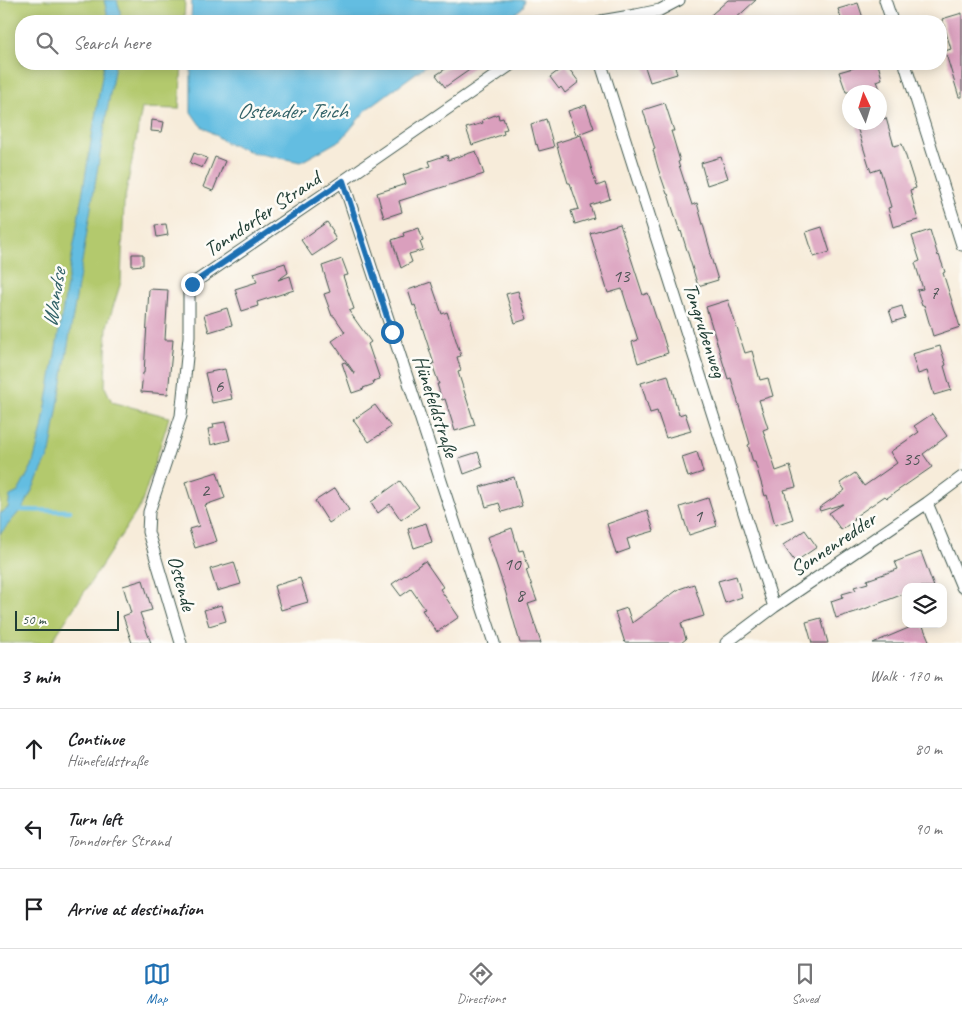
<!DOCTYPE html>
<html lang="en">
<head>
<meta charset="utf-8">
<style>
  :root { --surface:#fff; --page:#f2f2f2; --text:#202124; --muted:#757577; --line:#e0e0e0; --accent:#1f6fb2 }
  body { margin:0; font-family:Caveat,sans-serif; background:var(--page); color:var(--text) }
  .controls { position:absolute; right:15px; bottom:15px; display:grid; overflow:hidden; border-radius:10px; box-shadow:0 2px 12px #0003 }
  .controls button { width:45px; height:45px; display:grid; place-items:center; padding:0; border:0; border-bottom:1px solid var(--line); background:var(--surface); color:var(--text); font:25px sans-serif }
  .compass { position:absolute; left:842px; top:85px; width:45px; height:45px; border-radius:50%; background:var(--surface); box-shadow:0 2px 12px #0003; rotate:356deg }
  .scale { position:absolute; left:15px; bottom:12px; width:104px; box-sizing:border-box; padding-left:5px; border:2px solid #1f3d34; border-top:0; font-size:14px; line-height:18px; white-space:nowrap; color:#1f3d34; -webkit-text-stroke:4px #fdfcf7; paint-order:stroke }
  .stop { position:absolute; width:15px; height:15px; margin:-11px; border:4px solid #1f6fb2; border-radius:50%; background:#fff }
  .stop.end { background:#1f6fb2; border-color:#fff; box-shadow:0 1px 5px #0008 }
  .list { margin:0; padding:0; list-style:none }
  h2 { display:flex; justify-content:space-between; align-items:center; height:65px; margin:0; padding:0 20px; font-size:21px }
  h2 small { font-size:16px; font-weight:400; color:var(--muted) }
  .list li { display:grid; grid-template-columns:32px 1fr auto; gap:15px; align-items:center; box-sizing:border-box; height:80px; padding:0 20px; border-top:1px solid var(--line) }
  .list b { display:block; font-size:19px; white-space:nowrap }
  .list p { margin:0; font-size:16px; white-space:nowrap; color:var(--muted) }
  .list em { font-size:16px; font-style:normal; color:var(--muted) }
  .icon { flex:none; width:28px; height:28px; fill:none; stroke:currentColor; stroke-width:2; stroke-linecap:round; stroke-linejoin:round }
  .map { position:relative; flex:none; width:962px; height:643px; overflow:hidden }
  .search { position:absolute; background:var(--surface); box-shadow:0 2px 12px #0003; left:15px; right:15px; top:15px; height:55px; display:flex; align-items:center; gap:12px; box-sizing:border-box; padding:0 18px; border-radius:20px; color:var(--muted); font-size:19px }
  .sheet { height:305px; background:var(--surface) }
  nav { display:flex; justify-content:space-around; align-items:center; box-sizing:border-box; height:70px; border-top:1px solid var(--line); background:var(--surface); font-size:14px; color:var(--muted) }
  nav a { display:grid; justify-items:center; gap:2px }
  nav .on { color:var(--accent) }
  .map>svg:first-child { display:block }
</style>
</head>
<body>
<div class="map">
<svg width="962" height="643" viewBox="0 0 962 643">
  <rect width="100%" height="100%" fill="#fdfcf7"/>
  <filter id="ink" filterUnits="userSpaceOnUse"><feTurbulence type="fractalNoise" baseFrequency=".02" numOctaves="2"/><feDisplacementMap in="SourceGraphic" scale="10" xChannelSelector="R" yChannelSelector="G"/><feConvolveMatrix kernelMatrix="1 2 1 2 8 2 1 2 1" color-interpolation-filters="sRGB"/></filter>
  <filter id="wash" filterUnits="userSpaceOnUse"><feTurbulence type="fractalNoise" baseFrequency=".0096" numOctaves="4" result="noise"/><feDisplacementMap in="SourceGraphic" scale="20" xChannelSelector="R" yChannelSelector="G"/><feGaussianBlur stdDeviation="1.12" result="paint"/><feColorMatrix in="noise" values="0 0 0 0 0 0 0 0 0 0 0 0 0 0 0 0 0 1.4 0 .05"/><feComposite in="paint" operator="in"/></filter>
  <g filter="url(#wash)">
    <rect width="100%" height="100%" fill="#f7ecda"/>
    <!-- green -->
    <path fill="#b3c96d" stroke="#698350" d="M0,0h185l-1,21h-163v43h161l-3,45 -37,-1 -18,95 -3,79 -14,44 -2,61 7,15 57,15 -3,11 -25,77 -90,138h-51z"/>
    <!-- water -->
    <path fill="#63bde1" stroke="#417d8a" d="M104,0h13l3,10v11h-11z
      M192,0h333l-2,7 -17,14h-315z
      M104,64h11l-65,389 -25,52 -25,29v-20l8,-6 2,-12 8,-4 14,-26 10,-37 30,-173z
      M191,64h237l-61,45 -25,30 -41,23 -47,-9 -27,-10 -27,-18 -9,-13z"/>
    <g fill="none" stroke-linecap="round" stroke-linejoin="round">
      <!-- stream -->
      <path stroke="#63bde1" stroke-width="4.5" d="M18,510l52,1"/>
    </g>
    <g id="blocks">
      <!-- building -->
      <path fill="#da9fbd" d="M728,0h28l-23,21h-29z
        M858,3l6,18h-22l-4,-12z
        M962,13v84h-3l-14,-46 6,-2 -9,-30z
        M453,64h25l-33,23 -9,-12z
        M644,64h30l3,10 -27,8z
        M867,64h11l4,15 -5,2 4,11h-35l-7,-20z
        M566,65l13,17 -14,11 -4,-6 -2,2 -9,-12z
        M665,103l9,28h-3l9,30 -2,1 14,43 5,-2 14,50 -1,1 8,26 -20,6 -17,-55 -1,1 -12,-38h-1l-9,-26 -5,-18 2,-1 -12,-39z
        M586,105l8,23 -18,7 -8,-24z
        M498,114l1,5 4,-1 4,11 -4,1 1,4 -32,11 -6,-17 17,-5 -1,-3z
        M886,118l8,28 8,-2 14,44 -6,2 8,30 -25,7 -5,-19 3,-1 -11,-38 -9,3 -14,-45 16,-5h7v-2z
        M546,119l8,28 -15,4 -2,-7 -1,1 -5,-21z
        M152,120l12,2 -2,10 -11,-1z
        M581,135l16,51 8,-3 5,16 -20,6 4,13 -19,6 -4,-13 8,-2 -9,-26h-2l-12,-40z
        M476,151l8,23 -85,27 3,11 -18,6 -7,-25 29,-9 -3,-9 28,-9 -2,-5 18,-6 1,5z
        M194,153l13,5 -5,10 -12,-5z
        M215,157l10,4 -12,30 -10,-4z
        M721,157l7,21 -21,7 -6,-22z
        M327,222l6,9 -1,1 4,8 -24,16 -11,-16z
        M166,224l2,11 -11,2 -2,-12z
        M620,224l23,71 5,-2 13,40h1l6,20 -30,10 -6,-21 6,-2 -16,-51 -14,4 -18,-60z
        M822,227l8,25 -16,5 -8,-25z
        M419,228l4,13 -3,1 3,8 -14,4 3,8 -11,6 -9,-28 12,-4 -1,-3z
        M930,230l8,26 1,-1 6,17 -2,1 17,54 -27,9 -9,-31 -2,1 -5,-16 6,-1 -8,-26 5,-2 -8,-25z
        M132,254h11v11l-11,1z
        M342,259l6,16 -5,1 11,33 -5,2 22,31 -3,2 12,35 -7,2 1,3 -11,4 1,1 -12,4 -10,-30 3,-1 9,12h1l-23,-33 13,-9 -11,-16h-2l-8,-22 6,-2 -8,-26z
        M285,263l3,10 -10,7 12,-4 4,14 -37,12 1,4 -16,5 -7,-22 22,-7 -3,-9z
        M431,282l11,32 5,-2 14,44 -4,1 4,14 -3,1 17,53 -20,6 -10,-32 -3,1 -5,-16h2l-7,-20h2l-19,-59 -2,1 -5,-16z
        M149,289l19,1 -3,50h8l-5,54 -27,-2 2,-19h1z
        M518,291l9,28 -12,4 -9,-29z
        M728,300l17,53 7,-2 8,29 8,-2 5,18 -14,4 9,28 -5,2 13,41 14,-5 6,21 -12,3 9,29 -18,6 -8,-30 -2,1 -10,-34h-2l-5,-17 2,-1 -8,-28 -11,-38 -3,1 -22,-72z
        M902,306l3,12 -12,4 -4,-12z
        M227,308l5,17 -23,7 -5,-17z
        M940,346l6,19 -2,1 7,24 -17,5 -7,-24 -9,3 -6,-20z
        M225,369l7,30 -20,4 -7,-30z
        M668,375l11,40 6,-2 6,18 -25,7 -9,-27 -7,2 -9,-30z
        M375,405l16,22 -22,15 -16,-22z
        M932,414l15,22 -24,18 9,13 -45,31 -2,-2 -32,22 2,2 -14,10 -12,-17 14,-9 -23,7 -1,-3 26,-18 -5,-7 15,-10 9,13 33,-23 -7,-11 29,-20 -5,-6z
        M225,422l5,18 -19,5 -3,-16 6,-1 -1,-4z
        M478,452l5,15 -19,7 -5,-16z
        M697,452l6,20 -15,5 -6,-20z
        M217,472l8,26 -20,7 12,36 -22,7 -6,-19 10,-3 -14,-44z
        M514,477l8,29 -20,6 -3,-9 -13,4 -6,-20z
        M400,481l19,26 -18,13 -11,-16 -12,9 -7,-11z
        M335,488l14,22 -20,13 -14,-22z
        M708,498l9,28 -28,9 -9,-28z
        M647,510l7,21 -27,8 3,10 -14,5 -9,-30z
        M426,523l6,19 -18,6 -6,-19z
        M512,528l7,23 4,-1 6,19 -3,1 11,31 -9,3 13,39h-21l-15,-53 -18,-53z
        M805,530l12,17 -22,15 -12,-17z
        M921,552l13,35h-28v6l-44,17 -26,8 -5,-17 12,-4 -1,-3 14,-4 -2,-3 14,-4 -1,-3 31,-11 -3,-7z
        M425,561l18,26 -3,2 19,28 -22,15 -15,-22 3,-1 -14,-20 -10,7 -9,-12z
        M234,562l7,22 -24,7 -7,-22z
        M736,576l6,21 -17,6 -7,-22z
        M300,578l8,24 -27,8 -7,-24z
        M143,580l9,30 -12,3 11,30h-19l-9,-27 8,-3 -8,-27z
        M694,584l10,32 -23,7 5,16 -5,4h-56l-10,-31 12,-4 5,15 47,-34z
        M221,605l5,16 -17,5 -5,-16z
        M821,618l7,25h-16l-6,-21z
        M918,624h4l8,19h-57z"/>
    </g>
  </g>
  <g filter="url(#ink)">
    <use href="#blocks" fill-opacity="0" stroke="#3f574d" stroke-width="1"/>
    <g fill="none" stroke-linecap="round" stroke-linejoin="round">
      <defs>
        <path id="minor" d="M885,0l7,21
          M601,21l35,-6 24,-5 19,-10
          M601,64l173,543
          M905,64l57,181
          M343,181l151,462
          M927,503l35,84
          M181,643l-33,-111 1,-20 32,-96 8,-79v-44l3,-9 151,-103 169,-117
          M726,643l48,-36 153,-104 35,-26"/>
      </defs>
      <!-- minor casing -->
      <use href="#minor" stroke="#3f574d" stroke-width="13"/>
      <!-- minor -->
      <use href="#minor" stroke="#fff" stroke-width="11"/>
    </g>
  </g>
  <g fill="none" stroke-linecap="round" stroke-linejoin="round" filter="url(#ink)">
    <!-- route -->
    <path stroke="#1f6fb2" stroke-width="6" d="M192,284l151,-103 49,151"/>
  </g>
  <g text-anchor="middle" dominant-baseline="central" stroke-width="5" stroke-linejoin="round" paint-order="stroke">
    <!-- number labels -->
    <g font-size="19" fill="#4e5656">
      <text x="621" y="276">13</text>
      <text x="934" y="293">7</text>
      <text x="219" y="386">6</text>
      <text x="911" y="459">35</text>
      <text x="205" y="490">2</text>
      <text x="698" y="516">1</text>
      <text x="512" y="564">10</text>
      <text x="520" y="595">8</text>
    </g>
    <!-- street labels -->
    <g font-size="21" fill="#1f3d34" stroke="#fdfcf7">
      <text transform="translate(262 214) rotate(-34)">Tonndorfer Strand</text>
      <text transform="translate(705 330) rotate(72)">Tongrubenweg</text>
      <text transform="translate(436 406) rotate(72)">Hünefeldstraße</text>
      <text transform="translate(833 544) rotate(-34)">Sonnenredder</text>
      <text transform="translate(182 583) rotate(74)">Ostende</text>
    </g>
    <!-- water labels -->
    <g font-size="22" font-style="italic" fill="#336368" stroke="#fdfcf7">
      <text x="292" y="111">Ostender Teich</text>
      <text transform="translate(54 298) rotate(-81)">Wandse</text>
    </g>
  </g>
</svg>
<div class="controls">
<button><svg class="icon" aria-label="layers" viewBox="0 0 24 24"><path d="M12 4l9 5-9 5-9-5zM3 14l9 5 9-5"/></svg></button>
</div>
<svg class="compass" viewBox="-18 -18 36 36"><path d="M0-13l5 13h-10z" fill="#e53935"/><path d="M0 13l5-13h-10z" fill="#757577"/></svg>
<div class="scale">50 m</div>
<div class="stop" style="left:392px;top:332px"></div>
<div class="stop end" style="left:192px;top:284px"></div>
<div class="search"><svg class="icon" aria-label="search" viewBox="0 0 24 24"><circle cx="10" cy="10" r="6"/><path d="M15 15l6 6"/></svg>Search here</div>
</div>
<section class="sheet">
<h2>3 min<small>Walk · 170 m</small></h2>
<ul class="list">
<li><svg class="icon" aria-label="ahead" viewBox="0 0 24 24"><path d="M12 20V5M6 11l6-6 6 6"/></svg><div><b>Continue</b><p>Hünefeldstraße</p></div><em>80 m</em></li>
<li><svg class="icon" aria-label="left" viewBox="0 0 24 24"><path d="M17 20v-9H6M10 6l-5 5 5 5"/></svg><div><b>Turn left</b><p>Tonndorfer Strand</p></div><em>90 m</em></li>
<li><svg class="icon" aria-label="arrive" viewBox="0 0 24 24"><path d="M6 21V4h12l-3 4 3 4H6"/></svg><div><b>Arrive at destination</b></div></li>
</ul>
</section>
<nav>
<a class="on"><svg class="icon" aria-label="map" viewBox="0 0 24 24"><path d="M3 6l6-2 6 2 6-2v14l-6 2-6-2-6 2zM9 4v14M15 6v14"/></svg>Map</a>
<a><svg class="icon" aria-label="directions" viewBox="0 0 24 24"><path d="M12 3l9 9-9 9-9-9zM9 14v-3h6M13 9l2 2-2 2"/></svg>Directions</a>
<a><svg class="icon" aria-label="saved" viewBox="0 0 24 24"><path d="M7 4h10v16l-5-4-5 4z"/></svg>Saved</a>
</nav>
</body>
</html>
